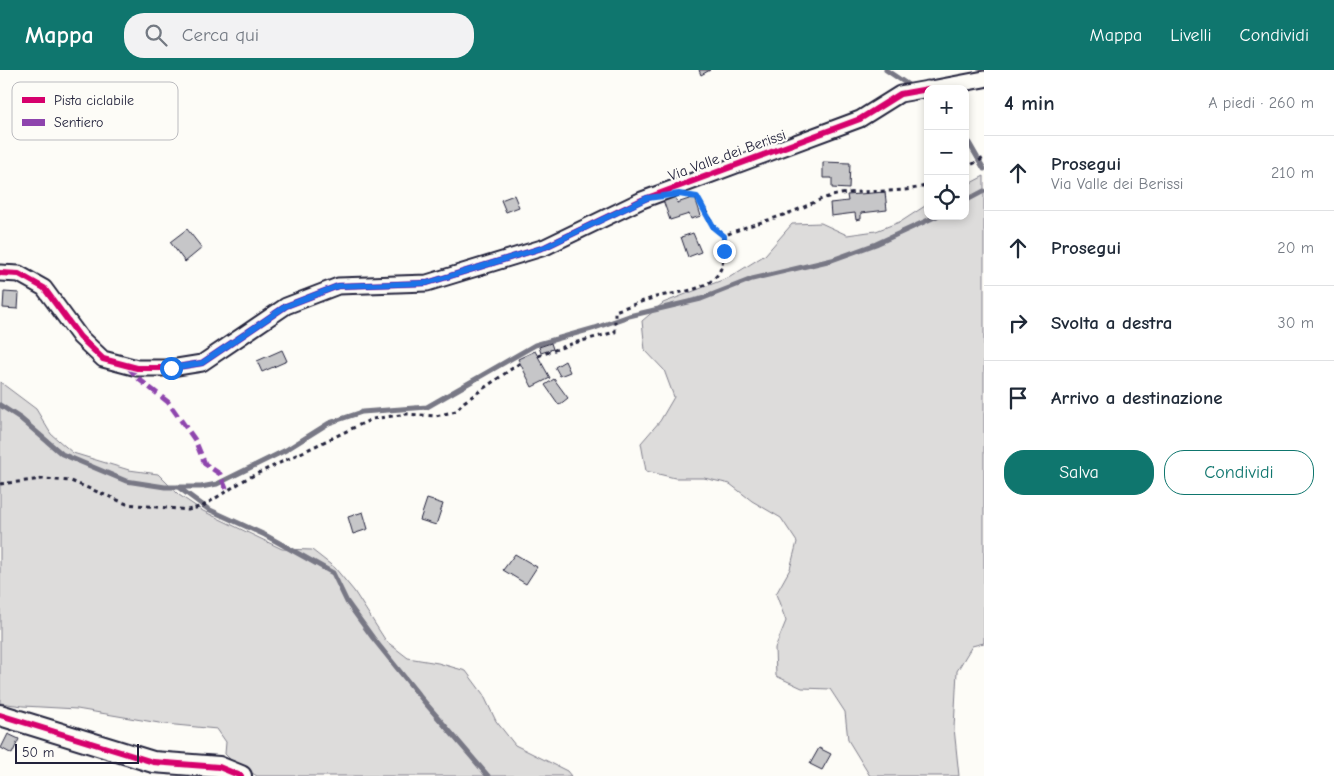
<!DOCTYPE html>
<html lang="it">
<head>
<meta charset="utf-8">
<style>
  :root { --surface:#fff; --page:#f2f2f3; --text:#1f2937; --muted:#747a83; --line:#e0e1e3; --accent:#0f766e }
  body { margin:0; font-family:"Comic Neue",sans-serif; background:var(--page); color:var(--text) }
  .controls { position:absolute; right:15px; top:15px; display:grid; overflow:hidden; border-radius:10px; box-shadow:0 2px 8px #0003 }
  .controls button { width:45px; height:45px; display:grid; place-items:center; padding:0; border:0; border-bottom:1px solid var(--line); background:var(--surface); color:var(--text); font:25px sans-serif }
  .scale { position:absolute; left:15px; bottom:12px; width:124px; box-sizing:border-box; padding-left:5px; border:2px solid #22223b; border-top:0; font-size:14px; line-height:18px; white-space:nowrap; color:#22223b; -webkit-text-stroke:4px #fdfcf7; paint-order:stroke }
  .stop { position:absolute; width:15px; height:15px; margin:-11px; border:4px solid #1a73e8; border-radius:50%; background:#fff }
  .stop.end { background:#1a73e8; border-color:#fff; box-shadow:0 1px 5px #0008 }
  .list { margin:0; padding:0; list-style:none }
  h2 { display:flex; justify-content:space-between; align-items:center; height:65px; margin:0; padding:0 20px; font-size:21px }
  h2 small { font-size:16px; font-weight:400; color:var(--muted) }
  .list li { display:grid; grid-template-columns:32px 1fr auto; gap:15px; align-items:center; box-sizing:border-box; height:75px; padding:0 20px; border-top:1px solid var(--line) }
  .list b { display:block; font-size:19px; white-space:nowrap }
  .list p { margin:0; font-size:16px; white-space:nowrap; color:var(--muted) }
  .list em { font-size:16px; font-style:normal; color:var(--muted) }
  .actions { display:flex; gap:10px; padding:15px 20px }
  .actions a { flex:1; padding:11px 0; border:1px solid var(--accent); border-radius:20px; text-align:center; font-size:18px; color:var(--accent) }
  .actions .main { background:var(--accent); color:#fff }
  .icon { flex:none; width:28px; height:28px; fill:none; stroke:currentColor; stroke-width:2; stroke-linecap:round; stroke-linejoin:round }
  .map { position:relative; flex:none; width:984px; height:706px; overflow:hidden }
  header { display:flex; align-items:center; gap:30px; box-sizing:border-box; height:70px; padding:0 25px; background:var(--accent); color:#fff }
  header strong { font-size:24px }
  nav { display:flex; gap:28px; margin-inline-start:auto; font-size:18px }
  .search { width:350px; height:45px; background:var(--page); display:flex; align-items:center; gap:12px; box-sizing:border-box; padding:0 18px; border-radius:20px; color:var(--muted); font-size:19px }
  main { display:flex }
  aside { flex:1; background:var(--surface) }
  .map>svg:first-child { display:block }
</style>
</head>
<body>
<header>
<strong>Mappa</strong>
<div class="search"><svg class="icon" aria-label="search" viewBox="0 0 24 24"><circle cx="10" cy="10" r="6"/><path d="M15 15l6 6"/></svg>Cerca qui</div>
<nav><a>Mappa</a><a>Livelli</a><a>Condividi</a></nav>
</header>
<main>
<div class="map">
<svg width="984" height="706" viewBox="0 0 984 706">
  <rect width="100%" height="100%" fill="#fdfcf7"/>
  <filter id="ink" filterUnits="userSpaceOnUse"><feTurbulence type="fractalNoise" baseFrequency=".02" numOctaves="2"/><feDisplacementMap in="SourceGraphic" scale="10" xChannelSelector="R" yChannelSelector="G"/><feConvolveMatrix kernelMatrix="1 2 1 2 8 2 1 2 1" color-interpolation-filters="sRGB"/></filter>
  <g filter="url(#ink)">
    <!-- green -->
    <path fill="#dddcdb" stroke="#807f8b" d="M984,106v467l-12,3 -15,25 -3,57 5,48h-89l-22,-36 -3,-28 -15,-23 -28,-1 -26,-12 -1,-28 11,-27 -10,-27 14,-25 7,-27 -16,-24 -29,-17 -22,-17 -26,-6h-29l-29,-7 -5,-28 19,-22 14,-24 -10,-27 -19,-20 -3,-29 21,-18 67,-26 35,-22 27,-31 29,-1 26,12 29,-4 26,-10 26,-17v12h37v-30z
      M0,312l36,27 15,25 22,19 56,17 29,4 21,21 24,16 79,38 30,1 23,18 19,23 32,50 22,17 30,5 28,8 17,23 13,27 19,24 52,26 4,5h-314l-24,-14 -8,-8 1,-12 -9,-13 -52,-5 -88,-15 -54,-3 -23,-3z"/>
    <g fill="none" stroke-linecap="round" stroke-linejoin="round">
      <!-- stream -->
      <path stroke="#787885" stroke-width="5" d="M886,0l27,18
        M965,66l19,33
        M965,131l19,-10
        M0,335l20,13 42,36 64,27 39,6h36l16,-3 69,-34 43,-27 33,-11 65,-5 108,-62 60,-17 34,-12 72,-17 51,-20 80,-19 44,-16 61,-28
        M178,417l30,22 57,26 68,38 14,29 26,36 49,61 66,77"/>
    </g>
    <!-- building -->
    <path fill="#c6c6c8" stroke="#22223b" d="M699,0h11l-9,5z
      M823,92l27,1 -1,26 -17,-1v-10h-9z
      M885,122l2,18 -26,3v6l-5,1 -1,-7 -24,3 -1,-13 18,-2 -1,-6z
      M514,125l5,12 -13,5 -5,-12z
      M675,126l2,7 18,-6 6,19 -10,3 -2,-5 -19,6 -7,-20z
      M187,159l15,19 -17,14 -15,-20z
      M693,163l8,19 -13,5 -7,-20z
      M4,222l15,1 -1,16 -15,-1z
      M551,273l2,6 -12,4 -2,-6z
      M282,280l5,11 -25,11 -5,-11z
      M535,281l15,27 -18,9 -14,-28z
      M565,291l5,11 -10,4 -5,-9z
      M554,309l14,19 -9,7 -14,-20z
      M427,429l16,5 -7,21 -16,-5z
      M363,442l5,17 -15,5 -5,-17z
      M515,484l22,13 -11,17 -23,-14z
      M8,664l11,5 -7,15 -11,-6z
      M819,678l12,6 -9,16 -12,-6z"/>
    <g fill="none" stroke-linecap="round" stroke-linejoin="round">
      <defs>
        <path id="street" d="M931,19l53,-10
          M0,203l19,1 25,14 36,49 23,22 34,9h34l31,-5 84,-57 52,-20 89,-3 118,-36 97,-47 218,-81 40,-25 28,-5"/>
        <path id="secondary" d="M0,645l153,47 66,5 22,9"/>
      </defs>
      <!-- street casing -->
      <use href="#street" stroke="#22223b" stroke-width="19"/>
      <!-- secondary casing -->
      <use href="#secondary" stroke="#22223b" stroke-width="24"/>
      <!-- path -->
      <path stroke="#22223b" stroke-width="3" stroke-dasharray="4 4" stroke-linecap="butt" d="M965,98l19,-10
        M696,127l9,13 9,18 10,8
        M538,286l36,-13 41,-11v-21c14,-5 28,-10 41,-14 20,-5 49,-5 62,-23 8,-12 3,-25 6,-38 20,-10 44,-15 65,-23 15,-5 29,-14 43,-17 30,-8 68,-1 96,-11
        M0,414l43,-5 28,2 56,23 61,6 15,-4 43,-27 126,-60 35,-5 29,2 20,-5 8,-9 56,-39"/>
      <!-- street -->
      <use href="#street" stroke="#fdfcf7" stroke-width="15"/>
      <!-- secondary -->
      <use href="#secondary" stroke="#fdfcf7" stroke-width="20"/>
      <!-- quiet -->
      <path stroke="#8e44ad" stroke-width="5" stroke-dasharray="10 5" stroke-linecap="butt" d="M128,297l12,13 28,22 27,38 10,24 15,10 7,17"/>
      <defs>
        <path id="cycleway" d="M0,203l19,1 25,14 36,49 23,22 34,9h34l31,-5 84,-57 52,-20 89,-3 118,-36 97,-47 218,-81 40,-25 28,-5
          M0,645l153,47 66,5 22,9"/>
      </defs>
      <!-- cycleway casing -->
      <use href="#cycleway" stroke="#fdfcf7" stroke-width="9"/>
      <!-- cycleway -->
      <use href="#cycleway" stroke="#d6006c" stroke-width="6"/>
    </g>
  </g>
  <g fill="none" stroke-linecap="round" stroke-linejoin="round" filter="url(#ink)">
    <!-- route -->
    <path stroke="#1a73e8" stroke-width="6" d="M171,298l31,-5 84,-57 52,-20 89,-3 118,-36 102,-49 32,-4 18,3 17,31 10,8v15"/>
  </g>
  <g text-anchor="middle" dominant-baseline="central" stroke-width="4.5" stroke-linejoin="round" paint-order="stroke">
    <!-- street labels -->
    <g font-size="15" fill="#22223b" stroke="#fdfcf7">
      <text transform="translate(727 85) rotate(-20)">Via Valle dei Berissi</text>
    </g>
  </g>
  <!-- legend -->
  <rect x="12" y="12" width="166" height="58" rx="8" fill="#fdfcf7" stroke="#bbbbbf" stroke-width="1"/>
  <rect x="22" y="27" width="23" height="6" fill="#d6006c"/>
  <rect x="22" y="49" width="23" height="7" fill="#8e44ad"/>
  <g font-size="14" fill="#22223b">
    <text x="54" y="35">Pista ciclabile</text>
    <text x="54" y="57">Sentiero</text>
  </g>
</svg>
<div class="controls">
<button>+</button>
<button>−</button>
<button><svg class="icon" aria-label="locate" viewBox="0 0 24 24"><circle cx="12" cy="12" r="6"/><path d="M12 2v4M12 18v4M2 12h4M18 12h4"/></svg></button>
</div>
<div class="scale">50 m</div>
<div class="stop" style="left:171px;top:298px"></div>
<div class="stop end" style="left:724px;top:181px"></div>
</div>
<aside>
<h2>4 min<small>A piedi · 260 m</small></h2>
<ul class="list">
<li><svg class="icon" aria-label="ahead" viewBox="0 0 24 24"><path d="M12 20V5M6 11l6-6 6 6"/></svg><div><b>Prosegui</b><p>Via Valle dei Berissi</p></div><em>210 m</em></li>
<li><svg class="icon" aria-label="ahead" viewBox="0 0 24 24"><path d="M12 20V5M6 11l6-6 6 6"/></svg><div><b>Prosegui</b></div><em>20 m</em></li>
<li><svg class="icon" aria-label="right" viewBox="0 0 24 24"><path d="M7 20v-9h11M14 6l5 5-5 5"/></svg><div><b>Svolta a destra</b></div><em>30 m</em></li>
<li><svg class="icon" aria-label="arrive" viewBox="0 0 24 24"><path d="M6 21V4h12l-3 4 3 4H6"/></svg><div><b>Arrivo a destinazione</b></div></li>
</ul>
<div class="actions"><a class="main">Salva</a><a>Condividi</a></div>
</aside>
</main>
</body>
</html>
